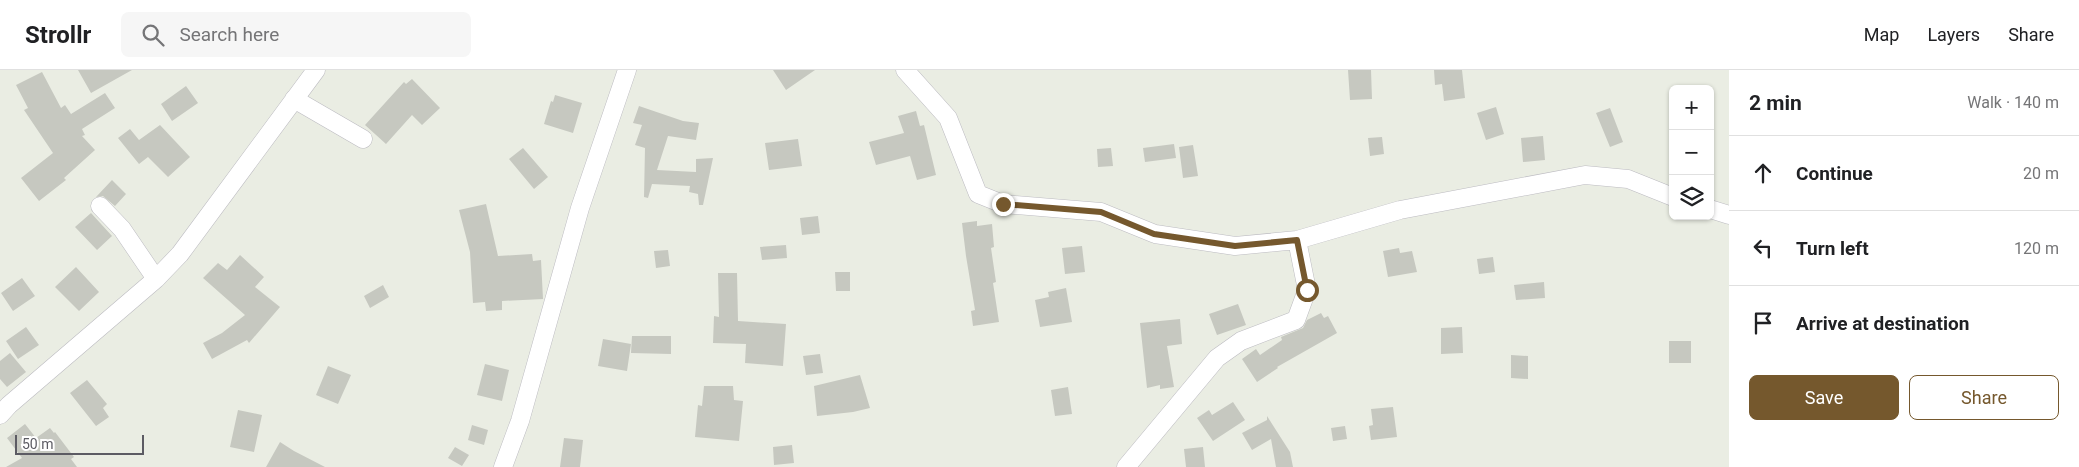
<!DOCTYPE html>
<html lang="en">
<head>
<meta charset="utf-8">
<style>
  :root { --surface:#fff; --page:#f6f6f6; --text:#202124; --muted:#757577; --line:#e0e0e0; --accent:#75582d }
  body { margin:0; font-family:Roboto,sans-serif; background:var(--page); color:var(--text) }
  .controls { position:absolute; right:15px; top:15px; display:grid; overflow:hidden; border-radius:8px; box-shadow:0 1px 4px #0004 }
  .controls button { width:45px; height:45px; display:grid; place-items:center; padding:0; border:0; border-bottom:1px solid var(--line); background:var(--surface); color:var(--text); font:25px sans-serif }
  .scale { position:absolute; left:15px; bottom:12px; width:129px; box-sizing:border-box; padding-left:5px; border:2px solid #5c5b63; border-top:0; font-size:14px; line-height:18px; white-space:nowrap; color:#5c5b63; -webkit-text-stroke:4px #fff; paint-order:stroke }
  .stop { position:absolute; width:15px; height:15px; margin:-11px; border:4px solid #75582d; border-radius:50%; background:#fff }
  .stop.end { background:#75582d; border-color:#fff; box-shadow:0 1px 5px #0008 }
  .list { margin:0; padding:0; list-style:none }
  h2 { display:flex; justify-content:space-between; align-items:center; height:65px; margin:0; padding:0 20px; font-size:21px }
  h2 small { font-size:16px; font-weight:400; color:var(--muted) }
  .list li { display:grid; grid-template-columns:32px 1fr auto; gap:15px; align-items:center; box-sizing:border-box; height:75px; padding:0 20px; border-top:1px solid var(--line) }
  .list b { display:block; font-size:19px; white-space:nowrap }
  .list em { font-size:16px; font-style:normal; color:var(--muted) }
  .actions { display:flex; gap:10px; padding:15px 20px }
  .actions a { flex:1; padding:11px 0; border:1px solid var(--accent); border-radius:8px; text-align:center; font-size:18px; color:var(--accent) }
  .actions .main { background:var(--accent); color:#fff }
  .icon { flex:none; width:28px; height:28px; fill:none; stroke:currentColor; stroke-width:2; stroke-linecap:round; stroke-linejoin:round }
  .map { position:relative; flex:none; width:1729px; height:397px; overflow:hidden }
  header { display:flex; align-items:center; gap:30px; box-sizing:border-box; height:70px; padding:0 25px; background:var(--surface); border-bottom:1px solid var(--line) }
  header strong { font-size:24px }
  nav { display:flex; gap:28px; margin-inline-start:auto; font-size:18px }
  .search { width:350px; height:45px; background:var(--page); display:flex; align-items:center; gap:12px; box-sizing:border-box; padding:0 18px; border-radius:8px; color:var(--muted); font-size:19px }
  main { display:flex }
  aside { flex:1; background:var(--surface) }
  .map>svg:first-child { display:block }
</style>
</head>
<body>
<header>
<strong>Strollr</strong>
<div class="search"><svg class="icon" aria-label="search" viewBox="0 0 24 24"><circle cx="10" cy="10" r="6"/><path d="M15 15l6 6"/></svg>Search here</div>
<nav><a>Map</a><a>Layers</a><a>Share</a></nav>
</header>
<main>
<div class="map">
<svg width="1729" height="397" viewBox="0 0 1729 397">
  <rect width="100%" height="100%" fill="#eaede3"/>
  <!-- building -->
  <path fill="#c6c8c0" d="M78,0h54l-41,23z
    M773,0h42l-29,20z
    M1348,0h23l1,29 -22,1z
    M1434,0h28l3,28 -21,3 -2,-17 -7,1z
    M42,2l19,36 4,-3 6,9 34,-21 10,15 -33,21 3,6 -3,1 13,14 -31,28 2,2 -27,21 -18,-23 32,-25 -29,-43 4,-2 -12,-23z
    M412,9l28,29 -18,17 -10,-10 -26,29 -21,-19 39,-43 2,2z
    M186,16l12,17 -26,18 -11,-17z
    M555,25l27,8 -9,30 -29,-9 7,-23 2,1z
    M639,36l44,15 16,2 -3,17 -28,-4 -11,34 39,2v-13l17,-1 -10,47h-4l-1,-11 -9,-2 1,-6 -38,-2 -4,14 -4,-1 1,-49 -10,-3 7,-20 -9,-2z
    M1496,37l8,27 -18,6 -9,-27z
    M1610,38l13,34 -13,5 -14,-34z
    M916,41l4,15 4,-1 12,50 -19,5 -7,-24 -34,9 -7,-23 35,-9 -6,-17z
    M160,55l30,32 -22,20 -20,-20 -9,7 -21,-26 12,-9 9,11z
    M1543,66l2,24 -22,2 -2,-24z
    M1382,67l2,17 -14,2 -2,-18z
    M798,69l4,27 -33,4 -4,-27z
    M1174,74l2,14 -31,4 -2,-14z
    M1193,75l5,31 -15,2 -4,-31z
    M523,78l25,29 -14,12 -25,-30z
    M1111,78l2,18 -15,1 -1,-18z
    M112,110l14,14 -11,12 -12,-10 -7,1z
    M486,134l12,52 34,-2 1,7 8,-1 2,39 -41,2v9l-16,1 -1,-9 -12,1 -3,-51 -11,-42z
    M91,143l21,23 -15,14 -22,-23z
    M818,146l2,17 -18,2 -2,-17z
    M977,151v5l15,-2 2,23 -3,1 5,34 -3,1 6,39 -26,4 -2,-15 4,-1 -9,-54 -4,-33z
    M786,175l1,13 -25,2 -2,-13z
    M1082,176l3,26 -20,2 -3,-26z
    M1399,178l1,5 12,-2 5,21 -29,5 -5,-26z
    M668,180l2,16 -14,2 -2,-17z
    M240,185l24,22 -9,10 25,20 -31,36 -2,-3 -35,19 -9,-16 19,-10 23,-18 -42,-37 15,-15 9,7z
    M1493,187l2,15 -16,2 -2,-15z
    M76,197l23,25 -20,19 -24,-24z
    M835,202h15v19h-14z
    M718,203h19l1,48 48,3 -3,42 -38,-3 1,-19 -33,-1 1,-27 5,1z
    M22,208l13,18 -22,15 -12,-18z
    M1544,212l1,16 -29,2 -2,-15z
    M383,215l6,12 -19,11 -6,-12z
    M1066,218l6,34 -32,5 -5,-27 14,-3 -1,-5z
    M1238,234l8,21 -29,10 -8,-21z
    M1321,243l3,5 4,-2 9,17 -60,34 1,1 -21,14 -15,-23 14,-10 4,6 22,-15 -1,-3 22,-9 4,-8z
    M1180,249l2,25 -15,2 7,41 -14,2v-4l-13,3 -7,-65z
    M26,257l13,18 -21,14 -12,-18z
    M1462,257l1,26 -22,1v-26z
    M632,266h39v18l-40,-1z
    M603,269l28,5 -4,27 -29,-5z
    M1669,271h22v22h-22z
    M10,283l16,19 -19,15 -7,-8v-18z
    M820,284l3,19 -17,2 -3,-19z
    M1511,285l17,1v23l-17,-1z
    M485,294l24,6 -7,31 -25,-6z
    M328,296l23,9 -13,29 -22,-9z
    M860,305l10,33 -17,4 -36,4 -3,-30z
    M87,310l20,24 -4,4 6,9 -13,9 -26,-33z
    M704,316h29l1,14 9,1 -4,40 -44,-4 3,-32 4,1z
    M1068,317l4,27 -17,2 -4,-26z
    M1233,332l12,18 -32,21 -16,-23 12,-8 3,5z
    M1393,337l4,30 -26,3 -2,-14 4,-1 -2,-16z
    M238,340l24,5 -8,37 -24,-5z
    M1267,346l23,36 3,15h-17l-5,-28 -19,11 -10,-17 25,-13z
    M25,354l11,14 14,-10 4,5 1,-1 19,25 -3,2 6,8h-71l16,-9 -15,-20z
    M472,355l16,5 -4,15 -16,-5z
    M1345,356l2,13 -14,2 -2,-13z
    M564,368l19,2 -3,27h-20z
    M280,372l14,9 31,16h-59z
    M792,375l2,18 -20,2 -1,-18z
    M455,377l14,8 -7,11 -14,-8z
    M1203,377l2,20h-19l-2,-18z"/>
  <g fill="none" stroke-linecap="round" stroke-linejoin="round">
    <defs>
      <path id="minor" d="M905,0l43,48 30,76 25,10 98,8 54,22 80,12 62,-6 103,-30 185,-35 43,4 45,18
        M294,29l69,40
        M100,136l22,23 34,50
        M1710,139l19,6
        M0,345l9,-10 147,-126 24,-25 136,-184
        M503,397l17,-46 60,-213 47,-138
        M1126,397l91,-109 24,-17 55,-21 11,-30 -10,-50"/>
    </defs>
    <!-- minor casing -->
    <use href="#minor" stroke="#bcbbc1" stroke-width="19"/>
    <!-- minor -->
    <use href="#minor" stroke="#fff" stroke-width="18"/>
  </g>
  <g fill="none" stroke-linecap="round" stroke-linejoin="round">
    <!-- route -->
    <path stroke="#75582d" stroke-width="6" d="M1003,134l98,8 53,22 81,12 62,-6 10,50"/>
  </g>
</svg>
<div class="controls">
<button>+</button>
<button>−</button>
<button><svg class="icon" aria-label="layers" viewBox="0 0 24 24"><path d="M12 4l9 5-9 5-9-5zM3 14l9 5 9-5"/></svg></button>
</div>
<div class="scale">50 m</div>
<div class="stop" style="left:1307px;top:220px"></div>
<div class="stop end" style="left:1003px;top:134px"></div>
</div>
<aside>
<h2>2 min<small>Walk · 140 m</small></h2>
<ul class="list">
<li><svg class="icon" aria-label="ahead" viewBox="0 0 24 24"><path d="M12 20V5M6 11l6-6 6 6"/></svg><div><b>Continue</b></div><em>20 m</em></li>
<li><svg class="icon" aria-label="left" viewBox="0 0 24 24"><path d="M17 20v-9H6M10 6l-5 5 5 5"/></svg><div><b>Turn left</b></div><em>120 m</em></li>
<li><svg class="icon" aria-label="arrive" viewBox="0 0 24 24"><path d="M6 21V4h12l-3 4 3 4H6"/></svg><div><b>Arrive at destination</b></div></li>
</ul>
<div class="actions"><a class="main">Save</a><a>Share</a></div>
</aside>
</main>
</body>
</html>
